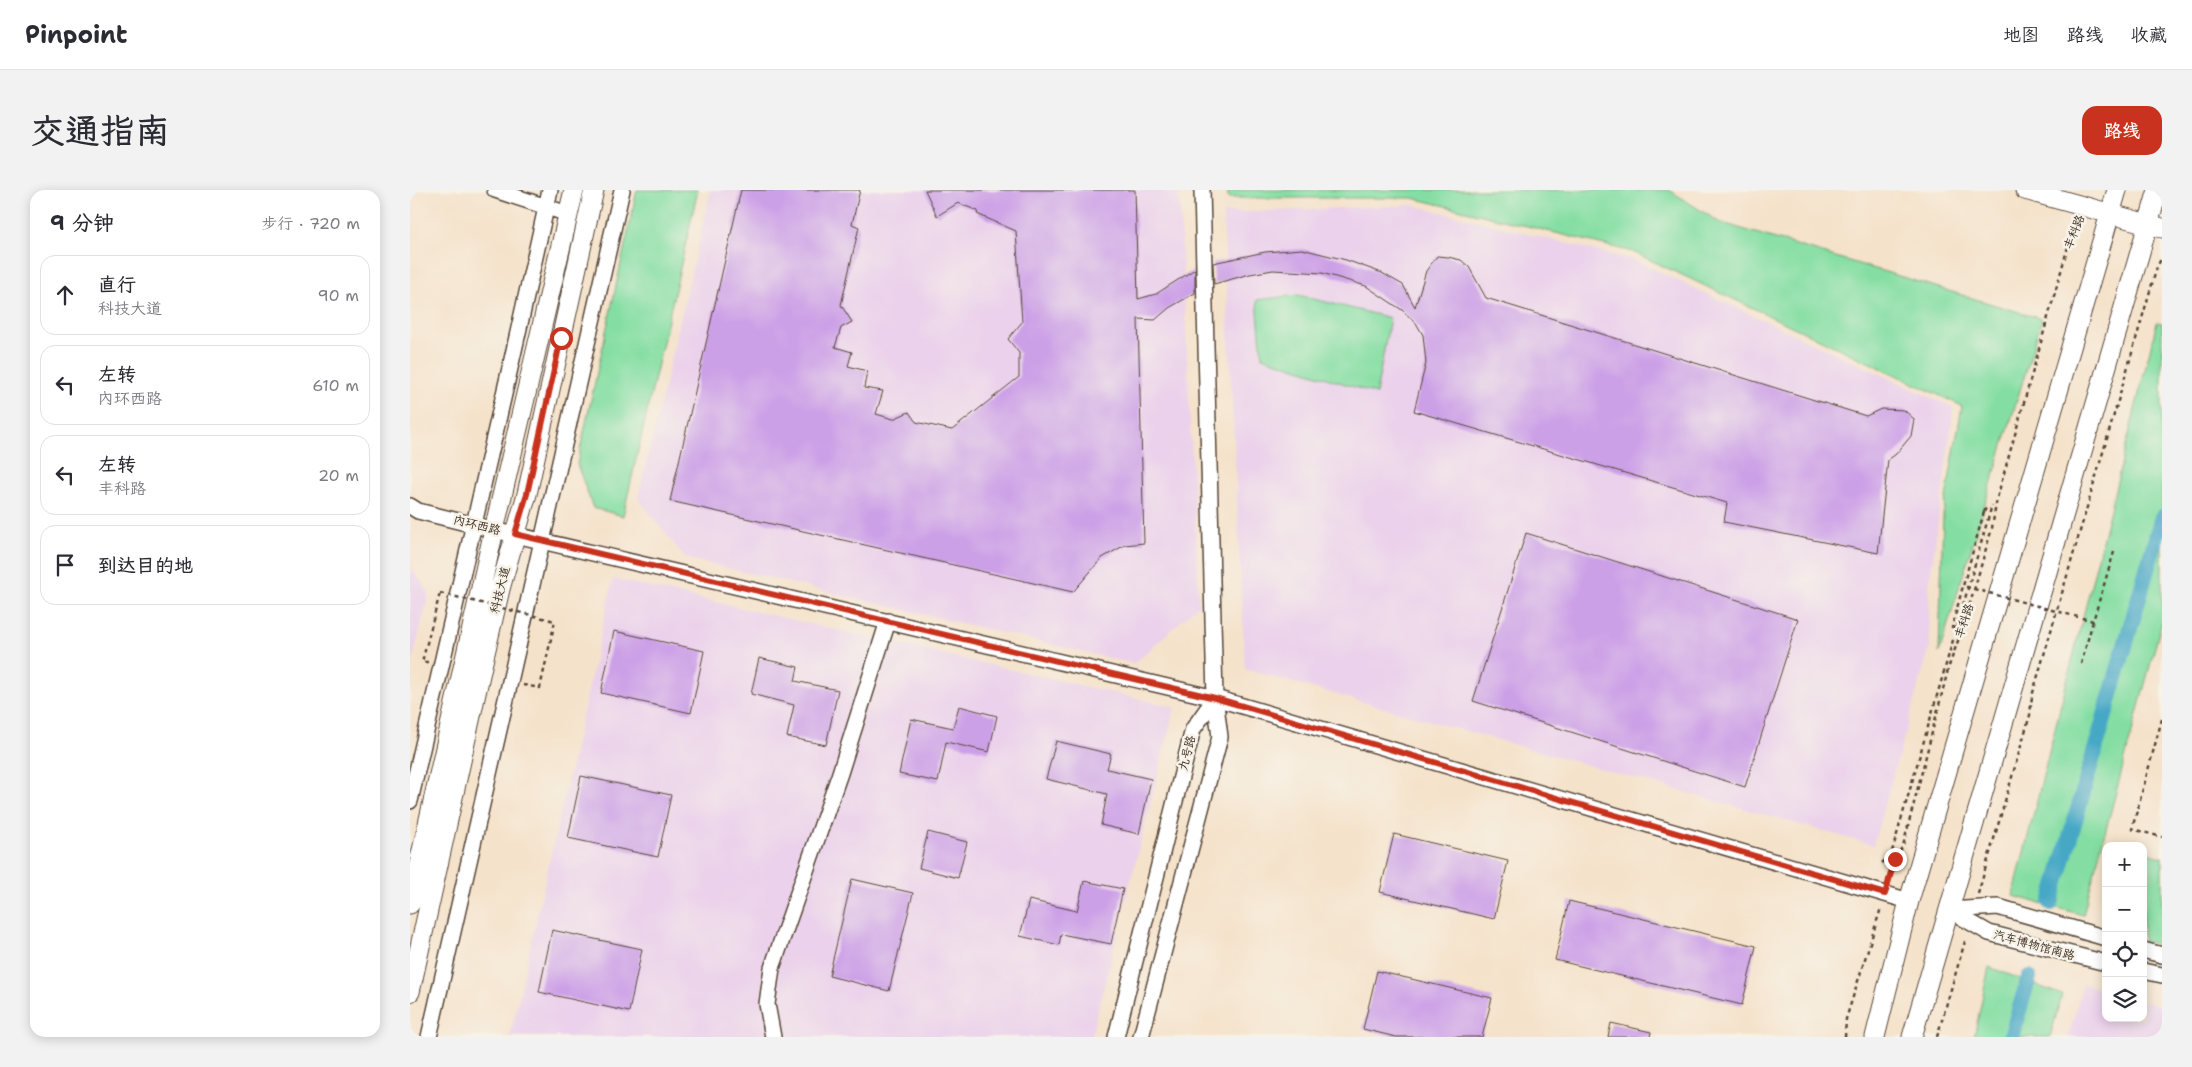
<!DOCTYPE html>
<html lang="zh">
<head>
<meta charset="utf-8">
<style>
  :root { --surface:#fff; --page:#f2f2f3; --text:#2b2b33; --muted:#7c7c81; --line:#e1e1e2; --accent:#c8321e }
  body { margin:0; font-family:"Shantell Sans","LXGW WenKai TC",sans-serif; background:var(--page); color:var(--text) }
  .controls { position:absolute; right:15px; bottom:15px; display:grid; overflow:hidden; border-radius:10px; box-shadow:0 2px 12px #0003 }
  .controls button { width:45px; height:45px; display:grid; place-items:center; padding:0; border:0; border-bottom:1px solid var(--line); background:var(--surface); color:var(--text); font:25px sans-serif }
  .stop { position:absolute; width:15px; height:15px; margin:-11px; border:4px solid #c8321e; border-radius:50%; background:#fff }
  .stop.end { background:#c8321e; border-color:#fff; box-shadow:0 1px 5px #0008 }
  .list { margin:0; padding:0; list-style:none }
  h2 { display:flex; justify-content:space-between; align-items:center; height:65px; margin:0; padding:0 20px; font-size:21px }
  h2 small { font-size:16px; font-weight:400; color:var(--muted) }
  .list li { display:grid; grid-template-columns:32px 1fr auto; gap:15px; align-items:center; box-sizing:border-box; height:80px; margin:0 10px 10px; padding:0 10px; border:1px solid var(--line); border-radius:15px }
  .list b { display:block; font-size:19px; white-space:nowrap }
  .list p { margin:0; font-size:16px; white-space:nowrap; color:var(--muted) }
  .list em { font-size:16px; font-style:normal; color:var(--muted) }
  .icon { flex:none; width:28px; height:28px; fill:none; stroke:currentColor; stroke-width:2; stroke-linecap:round; stroke-linejoin:round }
  .map { position:relative; flex:none; width:1752px; height:847px; overflow:hidden; border-radius:15px }
  header { display:flex; align-items:center; gap:30px; box-sizing:border-box; height:70px; padding:0 25px; background:var(--surface); border-bottom:1px solid var(--line) }
  header strong { font-size:24px }
  nav { display:flex; gap:28px; margin-inline-start:auto; font-size:18px }
  .intro { display:flex; align-items:center; justify-content:space-between; box-sizing:border-box; height:120px; padding:0 30px }
  h1 { margin:0; font-size:35px }
  .button { padding:12px 22px; border-radius:15px; background:var(--accent); color:#fff; font-size:18px; font-weight:700 }
  main { display:flex; gap:30px; padding:0 30px }
  aside { flex:1; background:var(--surface); border-radius:15px; box-shadow:0 2px 12px #0003 }
  .map>svg:first-child { display:block }
</style>
</head>
<body>
<header>
<strong>Pinpoint</strong>
<nav><a>地图</a><a>路线</a><a>收藏</a></nav>
</header>
<div class="intro"><h1>交通指南</h1><a class="button">路线</a></div>
<main>
<aside>
<h2>9 分钟<small>步行 · 720 m</small></h2>
<ul class="list">
<li><svg class="icon" aria-label="ahead" viewBox="0 0 24 24"><path d="M12 20V5M6 11l6-6 6 6"/></svg><div><b>直行</b><p>科技大道</p></div><em>90 m</em></li>
<li><svg class="icon" aria-label="left" viewBox="0 0 24 24"><path d="M17 20v-9H6M10 6l-5 5 5 5"/></svg><div><b>左转</b><p>内环西路</p></div><em>610 m</em></li>
<li><svg class="icon" aria-label="left" viewBox="0 0 24 24"><path d="M17 20v-9H6M10 6l-5 5 5 5"/></svg><div><b>左转</b><p>丰科路</p></div><em>20 m</em></li>
<li><svg class="icon" aria-label="arrive" viewBox="0 0 24 24"><path d="M6 21V4h12l-3 4 3 4H6"/></svg><div><b>到达目的地</b></div></li>
</ul>
</aside>
<div class="map">
<svg width="1752" height="847" viewBox="0 0 1752 847">
  <rect width="100%" height="100%" fill="#f7f3e8"/>
  <filter id="ink" filterUnits="userSpaceOnUse"><feTurbulence type="fractalNoise" baseFrequency=".02" numOctaves="2"/><feDisplacementMap in="SourceGraphic" scale="10" xChannelSelector="R" yChannelSelector="G"/><feConvolveMatrix kernelMatrix="1 2 1 2 8 2 1 2 1" color-interpolation-filters="sRGB"/></filter>
  <filter id="wash" filterUnits="userSpaceOnUse"><feTurbulence type="fractalNoise" baseFrequency=".0096" numOctaves="4" result="noise"/><feDisplacementMap in="SourceGraphic" scale="20" xChannelSelector="R" yChannelSelector="G"/><feGaussianBlur stdDeviation="1.12" result="paint"/><feColorMatrix in="noise" values="0 0 0 0 0 0 0 0 0 0 0 0 0 0 0 0 0 1.4 0 .05"/><feComposite in="paint" operator="in"/></filter>
  <g filter="url(#wash)">
    <rect width="100%" height="100%" fill="#f5e2ca"/>
    <!-- built -->
    <path fill="#ebd1eb" d="M301,0h468l20,414 -65,60 -449,-106 -47,-60z
      M1002,15l221,55 321,148 -25,178 1,60 -57,199 -628,-176 -22,-456z
      M0,377l19,26 -19,77z
      M203,389l562,128 -84,330h-581z
      M1673,794l23,6v28h37v-17l19,5v31h-94z"/>
    <!-- green -->
    <path fill="#84dea3" stroke="#608460" d="M227,0h61l-75,326 -30,-8 -16,-44z
      M818,0h441l50,32 323,97 -103,334 4,-138 19,-109 -329,-154 -220,-54h-185z
      M888,105l92,23 -14,76 -114,-37 -5,-57z
      M1747,132l5,1v298l-79,294 -70,-19z
      M1733,662l19,5v88l-19,-4z
      M1579,777l73,28 -12,42h-76z"/>
    <g fill="none" stroke-linecap="round" stroke-linejoin="round">
      <!-- canal -->
      <path stroke="#47a8c6" stroke-width="16" d="M1641,713l111,-386
        M1601,847l18,-60"/>
    </g>
    <g id="blocks">
      <!-- building -->
      <path fill="#cca0e7" d="M331,0h119l-8,34 7,3 -18,78 11,17 -11,6 -6,19 17,5 -4,14 19,5 -3,17 19,3 -7,23 17,5 16,-7 7,10 36,8 67,-53v-24l-11,-14 14,-17 -6,-91 -39,-17 1,-3 -20,-8 -21,13 -12,-26h210l3,109 18,-5 39,-25v24l-26,15 -14,12 -17,-1 6,224 -19,2 -23,13 -29,34 -403,-91z
        M892,59l44,11 36,13 21,12 12,22 11,-36 11,-15 11,1 13,3 8,7 17,31 380,118 15,-7 23,1 10,9 -3,17 -15,18 -8,6 -10,93 -154,-31 3,-19 -313,-92 12,-48 -3,-28 -7,-12 -14,-13 -36,-24 -44,-13 -49,-3 -23,4 -36,10 -1,-21 52,-11z
        M1116,343l272,86 -53,168 -272,-86z
        M204,441l90,20 -13,62 -90,-20z
        M349,468l39,9 -3,14 43,9 -12,55 -39,-8 7,-32 -43,-11z
        M549,516l38,10 -8,36 -43,-10 -8,40 -39,-8 12,-55 42,9z
        M646,551l55,13 -4,15 44,10 -12,55 -38,-9 6,-31 -61,-15z
        M171,586l90,19 -13,62 -90,-19z
        M518,642l39,10 -9,36 -39,-10z
        M984,644l114,27 -14,58 -114,-27z
        M442,689l61,14 -24,98 -60,-15z
        M674,691l39,8 -12,55 -50,-10 -2,11 -39,-9 9,-36 48,11z
        M1159,711l187,45 -14,59 -187,-45z
        M142,740l90,19 -13,63 -90,-20z
        M967,781l115,27 -10,39h-86l-33,-8z
        M1201,833l40,9 -1,5h-42z"/>
    </g>
  </g>
  <g filter="url(#ink)">
    <use href="#blocks" fill-opacity="0" stroke="#574638" stroke-width="1"/>
    <g fill="none" stroke-linecap="round" stroke-linejoin="round">
      <defs>
        <path id="minor" d="M85,0l73,24
          M0,316l8,5 76,19 721,168 694,203
          M0,611c47,-204 95,-407 140,-611
          M1539,720l40,23 117,30
          M1539,720l49,-3 108,31
          M1733,760l19,5
          M1733,781l19,4
          M19,847l193,-847
          M363,847l-6,-33 5,-36 68,-195 48,-152
          M706,847l77,-308 22,-31
          M731,847l79,-300 -5,-39 -13,-508"/>
        <path id="major" d="M1615,0l137,38
          M0,714l84,-374 80,-340
          M0,802l72,-326 18,-77 27,-95 67,-304
          M1465,847l34,-136 208,-711
          M1502,847l246,-847"/>
      </defs>
      <!-- minor casing -->
      <use href="#minor" stroke="#574638" stroke-width="18"/>
      <!-- major casing -->
      <use href="#major" stroke="#574638" stroke-width="21"/>
      <!-- path -->
      <path stroke="#574638" stroke-width="2.5" stroke-dasharray="4 4" stroke-linecap="butt" d="M1574,322l2,-4 4,1
        M1545,438l-3,-1 11,-41
        M18,472h-6l18,-69
        M1671,474l12,-43
        M113,495l17,3 15,-67
        M1752,529l-30,110 30,8
        M1472,673l9,-8 101,-350
        M1478,691l7,-22 8,-13 46,-180 16,-45 27,-93 5,-30 70,-248 11,-28
        M1568,704l52,-179 2,-19 125,-429 5,-10
        M1435,847l1,-18 35,-111
        M1527,847l29,-99"/>
      <!-- minor -->
      <use href="#minor" stroke="#fff" stroke-width="15"/>
      <!-- major -->
      <use href="#major" stroke="#fff" stroke-width="19"/>
      <!-- path-bridge -->
      <path stroke="#574638" stroke-width="2.5" stroke-dasharray="4 4" stroke-linecap="butt" d="M1574,322l-21,74 130,35 21,-69
        M30,403l115,28"/>
    </g>
  </g>
  <g fill="none" stroke-linecap="round" stroke-linejoin="round" filter="url(#ink)">
    <!-- route -->
    <path stroke="#c8321e" stroke-width="6" d="M151,148l-34,156 -12,40 700,164 670,196 10,-35"/>
  </g>
  <g text-anchor="middle" dominant-baseline="central" stroke-width="5" stroke-linejoin="round" paint-order="stroke">
    <!-- street labels -->
    <g font-size="12" fill="#3b2a1e" stroke="#f7f3e8">
      <text transform="translate(1664 42) rotate(-68)">丰科路</text>
      <text transform="translate(67 335) rotate(14)">内环西路</text>
      <text transform="translate(90 400) rotate(-76)">科技大道</text>
      <text transform="translate(1554 431) rotate(-72)">丰科路</text>
      <text transform="translate(777 563) rotate(-76)">九号路</text>
      <text transform="translate(1624 755) rotate(15)">汽车博物馆南路</text>
    </g>
  </g>
</svg>
<div class="controls">
<button>+</button>
<button>−</button>
<button><svg class="icon" aria-label="locate" viewBox="0 0 24 24"><circle cx="12" cy="12" r="6"/><path d="M12 2v4M12 18v4M2 12h4M18 12h4"/></svg></button>
<button><svg class="icon" aria-label="layers" viewBox="0 0 24 24"><path d="M12 4l9 5-9 5-9-5zM3 14l9 5 9-5"/></svg></button>
</div>
<div class="stop" style="left:151px;top:148px"></div>
<div class="stop end" style="left:1485px;top:669px"></div>
</div>
</main>
</body>
</html>
